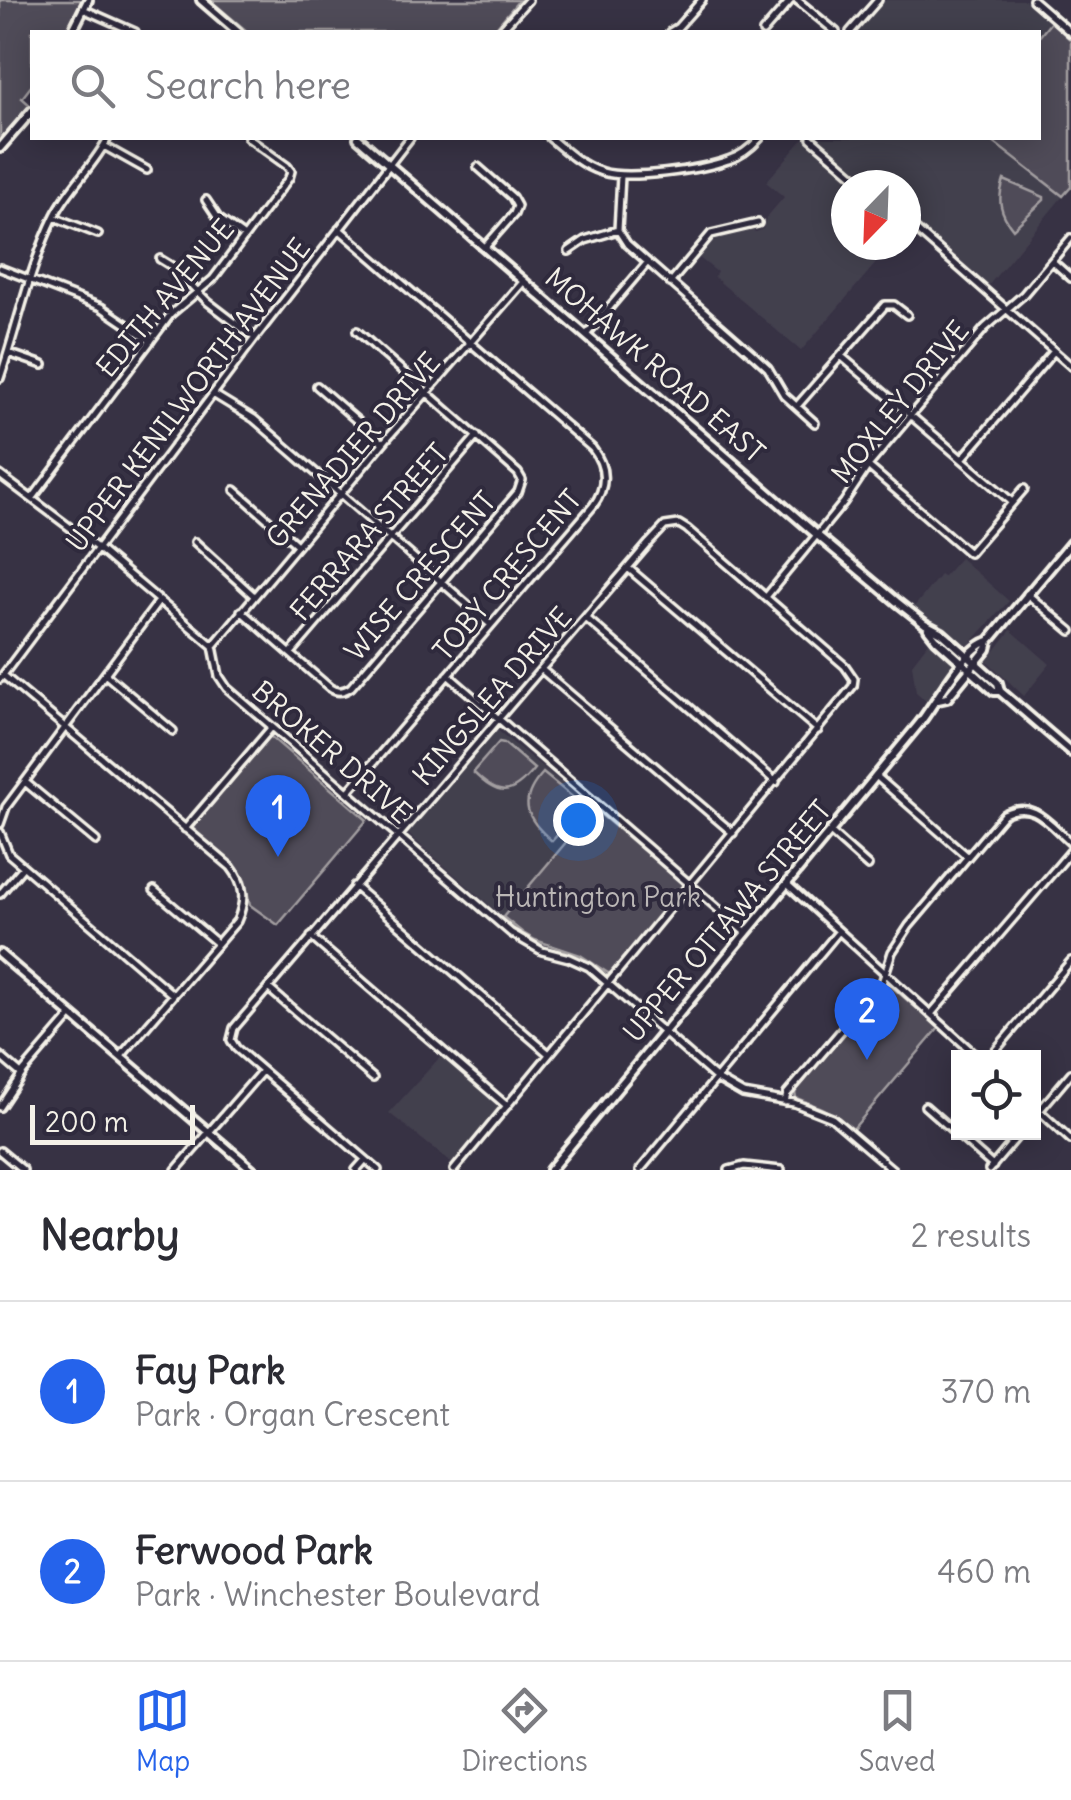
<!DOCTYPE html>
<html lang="en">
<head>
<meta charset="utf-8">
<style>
  :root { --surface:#fff; --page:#f2f2f3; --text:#2b2b33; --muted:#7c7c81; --line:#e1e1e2; --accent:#2563eb }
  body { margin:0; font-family:Delius,sans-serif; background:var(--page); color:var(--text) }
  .controls { position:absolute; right:30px; bottom:30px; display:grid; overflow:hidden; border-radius:0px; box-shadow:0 5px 25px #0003 }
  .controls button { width:90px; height:90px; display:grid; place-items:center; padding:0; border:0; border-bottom:2px solid var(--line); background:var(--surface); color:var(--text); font:50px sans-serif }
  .compass { position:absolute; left:831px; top:170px; width:90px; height:90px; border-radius:50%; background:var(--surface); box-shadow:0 5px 25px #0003; rotate:203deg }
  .scale { position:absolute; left:30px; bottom:25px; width:165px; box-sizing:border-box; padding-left:10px; border:5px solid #f4f1e8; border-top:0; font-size:28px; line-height:35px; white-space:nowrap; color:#f4f1e8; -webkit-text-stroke:8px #2f2a3d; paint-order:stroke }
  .you { position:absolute; left:578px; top:820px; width:35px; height:35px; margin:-25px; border:8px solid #fff; border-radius:50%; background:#1a73e8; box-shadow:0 0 0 15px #1a73e833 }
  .badge { display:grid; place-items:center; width:65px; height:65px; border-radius:50%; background:var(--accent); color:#fff; font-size:32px; font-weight:700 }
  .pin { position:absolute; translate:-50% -82px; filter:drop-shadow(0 2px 5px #0008) }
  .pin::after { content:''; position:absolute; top:52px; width:35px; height:30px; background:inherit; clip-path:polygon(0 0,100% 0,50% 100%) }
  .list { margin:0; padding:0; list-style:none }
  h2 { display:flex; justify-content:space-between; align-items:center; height:130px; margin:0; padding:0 40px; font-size:42px }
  h2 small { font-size:32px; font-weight:400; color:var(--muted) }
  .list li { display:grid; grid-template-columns:65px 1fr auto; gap:30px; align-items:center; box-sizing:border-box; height:180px; padding:0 40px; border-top:2px solid var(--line) }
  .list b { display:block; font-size:38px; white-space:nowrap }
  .list p { margin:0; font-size:32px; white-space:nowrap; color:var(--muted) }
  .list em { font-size:32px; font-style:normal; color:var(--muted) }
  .icon { flex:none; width:55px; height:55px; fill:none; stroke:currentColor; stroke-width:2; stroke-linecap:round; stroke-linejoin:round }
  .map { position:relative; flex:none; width:1071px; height:1170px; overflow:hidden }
  .search { position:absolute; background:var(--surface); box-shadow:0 5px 25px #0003; left:30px; right:30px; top:30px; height:110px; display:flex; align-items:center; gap:25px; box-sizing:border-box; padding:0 35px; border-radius:0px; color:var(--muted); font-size:38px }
  .sheet { height:490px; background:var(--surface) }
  nav { display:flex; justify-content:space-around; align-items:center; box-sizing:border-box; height:140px; border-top:2px solid var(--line); background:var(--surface); font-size:28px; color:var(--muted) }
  nav a { display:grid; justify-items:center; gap:5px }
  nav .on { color:var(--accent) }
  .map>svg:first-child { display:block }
</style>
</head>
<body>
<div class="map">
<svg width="1071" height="1170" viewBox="0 0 1071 1170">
  <rect width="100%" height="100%" fill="#373244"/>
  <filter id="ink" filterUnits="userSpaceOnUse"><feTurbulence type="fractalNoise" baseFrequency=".01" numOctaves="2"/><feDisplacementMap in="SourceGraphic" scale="20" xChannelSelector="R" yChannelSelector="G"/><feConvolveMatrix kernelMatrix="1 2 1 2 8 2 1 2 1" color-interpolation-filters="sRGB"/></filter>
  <g filter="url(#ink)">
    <!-- built -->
    <path fill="#433f4e" d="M885,0h140l26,22 -12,15 -1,-5h-181z
      M804,138l54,47h-12v60h37l5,4 -87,102 -87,-74 3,-5 -19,-15 21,-22 29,-6 8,3 7,-3 3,-11 18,-21 -18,-15z
      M820,138h168l75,58 -75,90 -82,-72v-29h-33z
      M960,558l49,43 -40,44 -5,-1 -50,-37 26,-32 3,2z
      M1011,630l39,34 -26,32 -37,-35z
      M929,642l22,19v6l-25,34 -10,-9 -4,-28z
      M497,730l97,79 -91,108 -95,-83z
      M441,1056l58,48 -1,5 -45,55 -64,-51z"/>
    <!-- green -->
    <path fill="#504b59" stroke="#a29ea0" stroke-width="2.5" d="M0,0h82l-16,32h-34v53l-10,13 8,7 -30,34z
      M210,0h309l-27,32h-244z
      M1051,22l20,18v147l-8,9 -75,-58h50l1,-101z
      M1004,180l40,17v3l-31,29c-13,-16 -16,-29 -9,-49z
      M270,736l97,84 -89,105 -28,-20 -5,-24 -54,-52z
      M499,742l5,1 30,26c-23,29 -36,28 -61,3z
      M543,773l38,31 -1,5 -28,32c-26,-22 -35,-40 -9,-68z
      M594,809l88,74v5l-71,85h-3l-28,-18 -45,-15 -12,-7 -20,-16z
      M886,985h4l49,43 -86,101c-20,-17 -33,-22 -57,-31l-1,-6z"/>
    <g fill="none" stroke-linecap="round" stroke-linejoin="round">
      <defs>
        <path id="minor" d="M797,0l39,32
          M1033,0l38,33
          M83,9l52,23
          M499,32l29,-32
          M670,32l8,-5 24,-27
          M763,32l28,-32
          M850,32l28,-32
          M550,138c16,14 32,28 52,34 27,8 99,-2 126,-12 13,-4 24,-13 32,-22
          M811,138l54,47
          M104,146l43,24
          M478,167l34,30 5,9 -3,8 -29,33
          M621,176l-3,54 9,14 129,113 12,11 16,27 31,28
          M206,200l12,18 25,18
          M54,217l44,17
          M906,221l165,145
          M339,229l253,219c15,19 15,39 1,58l-245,286
          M569,251l16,-11 33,-10
          M160,259l13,8 35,35 47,36
          M1052,261l19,17
          M0,268l101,39 50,34
          M670,283l41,-49 47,-11
          M586,335l61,-72
          M8,353l35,12
          M841,356l171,146
          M0,378c18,-54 30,-112 55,-163 14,-28 39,-49 53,-77
          M317,386l66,57
          M213,394l41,25 237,206
          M797,406l88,-101h9l13,10
          M962,459l92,-108
          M869,467l100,86 55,-64
          M0,475l96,72 117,99 6,30 8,12 284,245 31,18 27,7 20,9 128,112 26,15 51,9 38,15 61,52
          M235,490l62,55
          M32,499l139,-185 42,-35 76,-101 2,-7 -4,-5 -39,-28
          M195,542l59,54
          M628,568l190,162
          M1027,594l44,37
          M766,597l78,-95 24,-36 43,-51 74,-87 38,-33 48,-57
          M241,611l89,77c7,5 14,4 21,-1l167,-195 4,-12 -4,-7 -161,-142
          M586,618l190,164
          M213,646l176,-210 135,-155
          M291,653l186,-217
          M542,670l191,163
          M105,674l68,57
          M3,675l228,192c14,18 15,33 6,54l-116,135
          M448,675l298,258
          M0,679l255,-341 155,-200
          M876,776l91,80
          M25,782l71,59
          M0,824l6,-17 153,-206
          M185,829l87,-102
          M0,832l9,22 164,141
          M830,832l38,34
          M787,884l192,174
          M354,886l195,168
          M154,890l63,53
          M0,894l23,-27
          M311,937l196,169
          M268,988l105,90
          M931,1014l140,-163
          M0,1056l21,18
          M989,1058l82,-97
          M785,1102l2,-8 95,-111 10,-31 17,-26 95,-112c30,-15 45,10 67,29
          M925,1106l68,60
          M1034,1106l37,34
          M0,1107l24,-36 48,-56
          M1034,1117l37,-44
          M0,1151l23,19
          M176,1170l86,-99
          M356,1170l9,-10
          M378,1170l-142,-122 -5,-8 3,-12 415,-485 16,-17 14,-2 8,5 158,137 9,13 -1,7 -399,484
          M640,1170l199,-239
          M729,1170l15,-4 37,4
          M989,1170l32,-38"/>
        <path id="major" d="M201,0l37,32
          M72,32l16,-32
          M358,138l459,397 80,67 28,22 17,9 56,50 2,8
          M0,148l32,-37
          M928,629l8,10 58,52h6l71,61
          M938,700l9,-2 40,-49 2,-8 82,-98
          M0,954l253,216
          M550,1170l369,-446c16,-20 46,-77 70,-83"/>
      </defs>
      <!-- minor casing -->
      <use href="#minor" stroke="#f4f1e8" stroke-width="12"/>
      <!-- major casing -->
      <use href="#major" stroke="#f4f1e8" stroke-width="14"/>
      <!-- minor -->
      <use href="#minor" stroke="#2f2a3d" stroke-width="5"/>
      <!-- major -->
      <use href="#major" stroke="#2f2a3d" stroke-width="6"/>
    </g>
  </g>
  <g text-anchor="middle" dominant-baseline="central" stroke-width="8" stroke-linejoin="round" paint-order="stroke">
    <!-- street labels -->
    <g font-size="28" fill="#f4f1e8" stroke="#2f2a3d">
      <text transform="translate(165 298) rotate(-50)">EDITH AVENUE</text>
      <text transform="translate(655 365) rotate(41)">MOHAWK ROAD EAST</text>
      <text transform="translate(188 395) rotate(-53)">UPPER KENILWORTH AVENUE</text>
      <text transform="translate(900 402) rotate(-51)">MOXLEY DRIVE</text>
      <text transform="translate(353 450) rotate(-49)">GRENADIER DRIVE</text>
      <text transform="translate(369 532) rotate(-49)">FERRARA STREET</text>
      <text transform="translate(507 575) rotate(-50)">TOBY CRESCENT</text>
      <text transform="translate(420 576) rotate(-49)">WISE CRESCENT</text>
      <text transform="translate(492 696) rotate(-49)">KINGSLEA DRIVE</text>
      <text transform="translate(332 752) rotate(41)">BROKER DRIVE</text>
      <text transform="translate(727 921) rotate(-50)">UPPER OTTAWA STREET</text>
    </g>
    <!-- park labels -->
    <g font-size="28" fill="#bbb7b6" stroke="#2f2a3d">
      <text x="598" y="897">Huntington Park</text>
    </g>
  </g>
</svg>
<div class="controls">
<button><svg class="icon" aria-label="locate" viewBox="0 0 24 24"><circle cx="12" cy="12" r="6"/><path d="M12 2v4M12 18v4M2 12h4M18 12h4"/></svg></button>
</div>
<svg class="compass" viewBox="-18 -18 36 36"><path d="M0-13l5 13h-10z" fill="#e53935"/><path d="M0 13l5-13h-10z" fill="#7c7c81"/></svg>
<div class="scale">200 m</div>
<div class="you"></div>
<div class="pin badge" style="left:278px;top:857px">1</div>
<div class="pin badge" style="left:867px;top:1060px">2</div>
<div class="search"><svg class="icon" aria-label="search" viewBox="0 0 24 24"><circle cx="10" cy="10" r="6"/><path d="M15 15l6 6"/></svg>Search here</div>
</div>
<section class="sheet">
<h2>Nearby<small>2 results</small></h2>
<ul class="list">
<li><span class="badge">1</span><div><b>Fay Park</b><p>Park · Organ Crescent</p></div><em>370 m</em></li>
<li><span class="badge">2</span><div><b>Ferwood Park</b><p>Park · Winchester Boulevard</p></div><em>460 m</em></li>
</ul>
</section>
<nav>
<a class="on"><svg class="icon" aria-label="map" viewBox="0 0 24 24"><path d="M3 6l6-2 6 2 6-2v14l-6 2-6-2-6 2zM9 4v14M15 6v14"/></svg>Map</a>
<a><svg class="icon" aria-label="directions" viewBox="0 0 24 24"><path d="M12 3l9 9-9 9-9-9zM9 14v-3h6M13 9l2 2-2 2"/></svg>Directions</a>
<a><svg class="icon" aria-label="saved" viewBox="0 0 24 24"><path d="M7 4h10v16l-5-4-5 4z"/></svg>Saved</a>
</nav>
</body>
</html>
